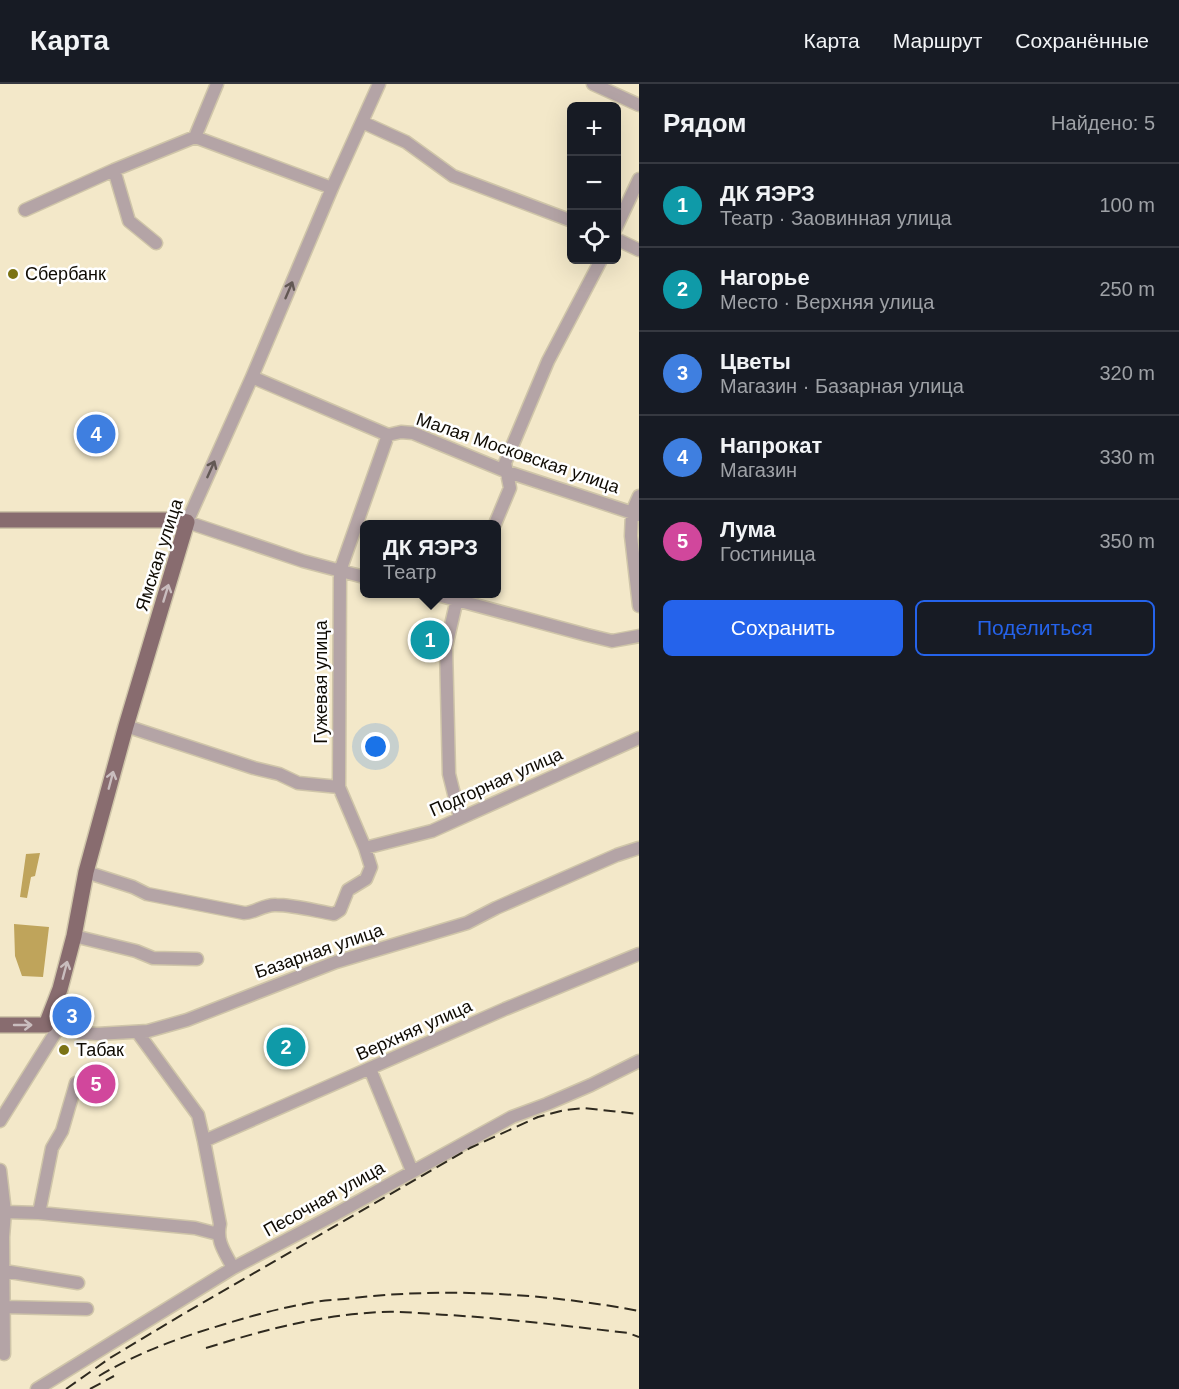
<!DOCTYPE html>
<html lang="ru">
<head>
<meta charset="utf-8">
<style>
  :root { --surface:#171b24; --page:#242831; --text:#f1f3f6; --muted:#9ea1a6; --line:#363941; --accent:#2563eb }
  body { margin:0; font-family:Helvetica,sans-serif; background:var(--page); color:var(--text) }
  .controls { position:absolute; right:18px; top:18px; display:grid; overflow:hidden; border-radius:9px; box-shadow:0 6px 24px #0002 }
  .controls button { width:54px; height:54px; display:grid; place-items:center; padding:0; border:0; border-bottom:2px solid var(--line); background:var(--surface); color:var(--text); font:30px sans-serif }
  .you { position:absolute; left:376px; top:663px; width:21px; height:21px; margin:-15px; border:4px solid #fff; border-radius:50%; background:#1a73e8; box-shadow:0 0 0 9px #1a73e833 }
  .badge { display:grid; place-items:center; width:39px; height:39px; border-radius:50%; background:var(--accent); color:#fff; font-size:20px; font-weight:700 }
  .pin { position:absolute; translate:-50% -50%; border:3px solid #fff; box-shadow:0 2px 6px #0006 }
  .popup { position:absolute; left:360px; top:436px; width:141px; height:78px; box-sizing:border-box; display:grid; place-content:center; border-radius:9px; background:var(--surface); filter:drop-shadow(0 2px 4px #0005); font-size:20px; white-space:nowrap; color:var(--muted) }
  .popup b { font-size:22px; color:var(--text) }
  .popup::after { content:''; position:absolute; left:50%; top:100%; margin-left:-12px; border:12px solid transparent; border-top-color:var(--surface) }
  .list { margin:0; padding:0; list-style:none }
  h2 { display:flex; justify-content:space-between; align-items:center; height:78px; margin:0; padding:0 24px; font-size:26px }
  h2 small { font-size:20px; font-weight:400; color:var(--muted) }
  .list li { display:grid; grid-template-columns:39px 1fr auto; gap:18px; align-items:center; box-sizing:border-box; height:84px; padding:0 24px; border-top:2px solid var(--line) }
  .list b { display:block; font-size:22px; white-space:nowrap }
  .list p { margin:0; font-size:20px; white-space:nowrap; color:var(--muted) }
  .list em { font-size:20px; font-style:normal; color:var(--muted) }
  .actions { display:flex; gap:12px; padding:18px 24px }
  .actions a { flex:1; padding:14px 0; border:2px solid var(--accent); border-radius:9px; text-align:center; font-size:21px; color:var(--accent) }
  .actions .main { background:var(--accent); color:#fff }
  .icon { flex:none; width:33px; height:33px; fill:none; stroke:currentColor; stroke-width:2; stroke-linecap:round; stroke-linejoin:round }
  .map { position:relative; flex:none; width:639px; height:1305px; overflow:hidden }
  header { display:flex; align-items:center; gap:36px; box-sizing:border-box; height:84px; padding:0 30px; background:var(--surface); border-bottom:2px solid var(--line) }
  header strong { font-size:28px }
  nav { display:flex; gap:33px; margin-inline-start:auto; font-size:21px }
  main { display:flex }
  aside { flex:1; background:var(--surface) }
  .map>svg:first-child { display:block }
</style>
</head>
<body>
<header>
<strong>Карта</strong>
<nav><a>Карта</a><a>Маршрут</a><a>Сохранённые</a></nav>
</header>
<main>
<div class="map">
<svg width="639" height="1305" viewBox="0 0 639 1305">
  <rect width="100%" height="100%" fill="#f3e8c9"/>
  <!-- forest -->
  <path fill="#bfa45b" d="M40,769l-5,23 -4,1 -4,21 -7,-1 6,-43z
    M14,840l35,3 -6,50 -21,-1 -7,-20z"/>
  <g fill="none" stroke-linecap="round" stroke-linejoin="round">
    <defs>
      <path id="minor" d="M593,0l46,21
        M362,38l44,20 47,34 119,45
        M195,53l22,-53
        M114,86l15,51 27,22
        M25,126l89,-40 81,-33 137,51
        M616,144l23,-49
        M616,155l23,11
        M252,293l136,58 13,-3 12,1 92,38 134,44
        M639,412l-7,16 -1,24 8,70
        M495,440l15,-36 -5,-25 43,-102 53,-101
        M364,493l-61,-16 -116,-39 65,-145 80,-189 47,-104
        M434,510l153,41 25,6 27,-5
        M457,515l-11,48 3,127 11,44
        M126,642l128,42 25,6 19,9 41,4
        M365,764l67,-17 207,-93
        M86,788l47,15 14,7 97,19c11,0 20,-9 32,-8 18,0 40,6 58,9l6,-4 8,-20 18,-11 5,-12 -6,-19 -26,-61 1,-216 48,-136
        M74,852l62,15 17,7 44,1
        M55,919h21c9,9 6,19 4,30
        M46,941l34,8 17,1 51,-3 39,-11 149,-58 131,-39 29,-15 121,-53 22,-7
        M138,949l60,82 6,26 16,83c-4,18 5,28 13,44
        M370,985l42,102
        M0,1037l57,-91 -8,-4
        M204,1057l301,-132 134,-55
        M0,1086l5,42 -2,25 1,117
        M5,1128l34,1 156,15 23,6
        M39,1129l13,-65 10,-17 14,-48
        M4,1187l74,12
        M5,1223l82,2
        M37,1305l196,-121 99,-52 180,-99 35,-13 44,-19 48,-24"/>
      <path id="major" d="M0,436h176l11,2 -61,204 -40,146 -12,64 -14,53 -14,36h-46"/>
    </defs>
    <!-- minor casing -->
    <use href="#minor" stroke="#cfc5a9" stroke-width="15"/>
    <!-- major casing -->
    <use href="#major" stroke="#cfc5a9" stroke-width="18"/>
    <!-- minor -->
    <use href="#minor" stroke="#b4a4a6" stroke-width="12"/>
    <!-- major -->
    <use href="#major" stroke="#886c6f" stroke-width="15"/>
    <!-- rail -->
    <path stroke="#2f2a1f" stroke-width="2" stroke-dasharray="12 6" stroke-linecap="butt" d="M206,1264c58,-18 113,-33 175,-36 23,-1 46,2 69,3 59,4 118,11 178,18l11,4
      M99,1292c40,-24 82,-39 126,-52 26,-8 52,-15 79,-20 13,-3 27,-4 41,-5 94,-12 200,-6 294,12
      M66,1305l44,-31 75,-45 285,-165 68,-31 27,-7 19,-2 55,6
      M90,1305l24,-13"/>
  </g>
  <!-- one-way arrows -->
  <defs><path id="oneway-shaft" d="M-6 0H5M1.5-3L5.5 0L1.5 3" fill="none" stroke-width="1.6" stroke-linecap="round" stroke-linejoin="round" transform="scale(1.5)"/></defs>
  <g stroke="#625854">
    <use href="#oneway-shaft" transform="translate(289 206) rotate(-67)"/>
    <use href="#oneway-shaft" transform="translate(211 385) rotate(-66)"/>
  </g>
  <g stroke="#c9bdbe">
    <use href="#oneway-shaft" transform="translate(166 509) rotate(-73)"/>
    <use href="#oneway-shaft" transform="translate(111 696) rotate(-75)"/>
    <use href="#oneway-shaft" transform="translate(65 886) rotate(-75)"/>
    <use href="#oneway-shaft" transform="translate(23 941)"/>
  </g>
  <!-- markers -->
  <g fill="#7b7315" stroke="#fff" stroke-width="2">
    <circle cx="13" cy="190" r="6"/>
    <circle cx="64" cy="966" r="6"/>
  </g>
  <g text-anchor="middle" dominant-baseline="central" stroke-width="5" stroke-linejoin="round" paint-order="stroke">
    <!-- poi labels -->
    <g font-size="18" fill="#0f0b03" stroke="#fff" text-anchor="start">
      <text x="25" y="190">Сбербанк</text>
      <text x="76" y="966">Табак</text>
    </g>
    <!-- street labels -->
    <g font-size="18" fill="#0f0b03" stroke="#fff">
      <text transform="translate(518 369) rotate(19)">Малая Московская улица</text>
      <text transform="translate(159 471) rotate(-72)">Ямская улица</text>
      <text transform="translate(321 598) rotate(-90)">Гужевая улица</text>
      <text transform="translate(496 698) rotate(-24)">Подгорная улица</text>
      <text transform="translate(319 867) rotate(-19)">Базарная улица</text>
      <text transform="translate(414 946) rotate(-24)">Верхняя улица</text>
      <text transform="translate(324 1115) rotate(-29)">Песочная улица</text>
    </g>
  </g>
</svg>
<div class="controls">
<button>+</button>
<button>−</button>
<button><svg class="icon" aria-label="locate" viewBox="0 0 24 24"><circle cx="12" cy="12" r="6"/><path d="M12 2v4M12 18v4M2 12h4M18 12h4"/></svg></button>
</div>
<div class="you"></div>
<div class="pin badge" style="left:430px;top:556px;background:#0f9aa8">1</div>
<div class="popup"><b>ДК ЯЭРЗ</b>Театр</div>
<div class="pin badge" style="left:286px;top:963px;background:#0f9aa8">2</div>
<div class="pin badge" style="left:72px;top:932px;background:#3f7fe0">3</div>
<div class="pin badge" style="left:96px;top:350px;background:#3f7fe0">4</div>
<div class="pin badge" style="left:96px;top:1000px;background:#d1479c">5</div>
</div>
<aside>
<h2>Рядом<small>Найдено: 5</small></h2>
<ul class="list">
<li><span class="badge" style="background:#0f9aa8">1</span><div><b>ДК ЯЭРЗ</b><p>Театр · Заовинная улица</p></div><em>100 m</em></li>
<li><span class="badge" style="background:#0f9aa8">2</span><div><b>Нагорье</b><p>Место · Верхняя улица</p></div><em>250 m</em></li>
<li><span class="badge" style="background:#3f7fe0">3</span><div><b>Цветы</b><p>Магазин · Базарная улица</p></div><em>320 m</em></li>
<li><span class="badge" style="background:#3f7fe0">4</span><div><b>Напрокат</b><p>Магазин</p></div><em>330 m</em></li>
<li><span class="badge" style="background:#d1479c">5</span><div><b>Лума</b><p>Гостиница</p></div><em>350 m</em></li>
</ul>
<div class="actions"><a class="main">Сохранить</a><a>Поделиться</a></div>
</aside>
</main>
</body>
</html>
